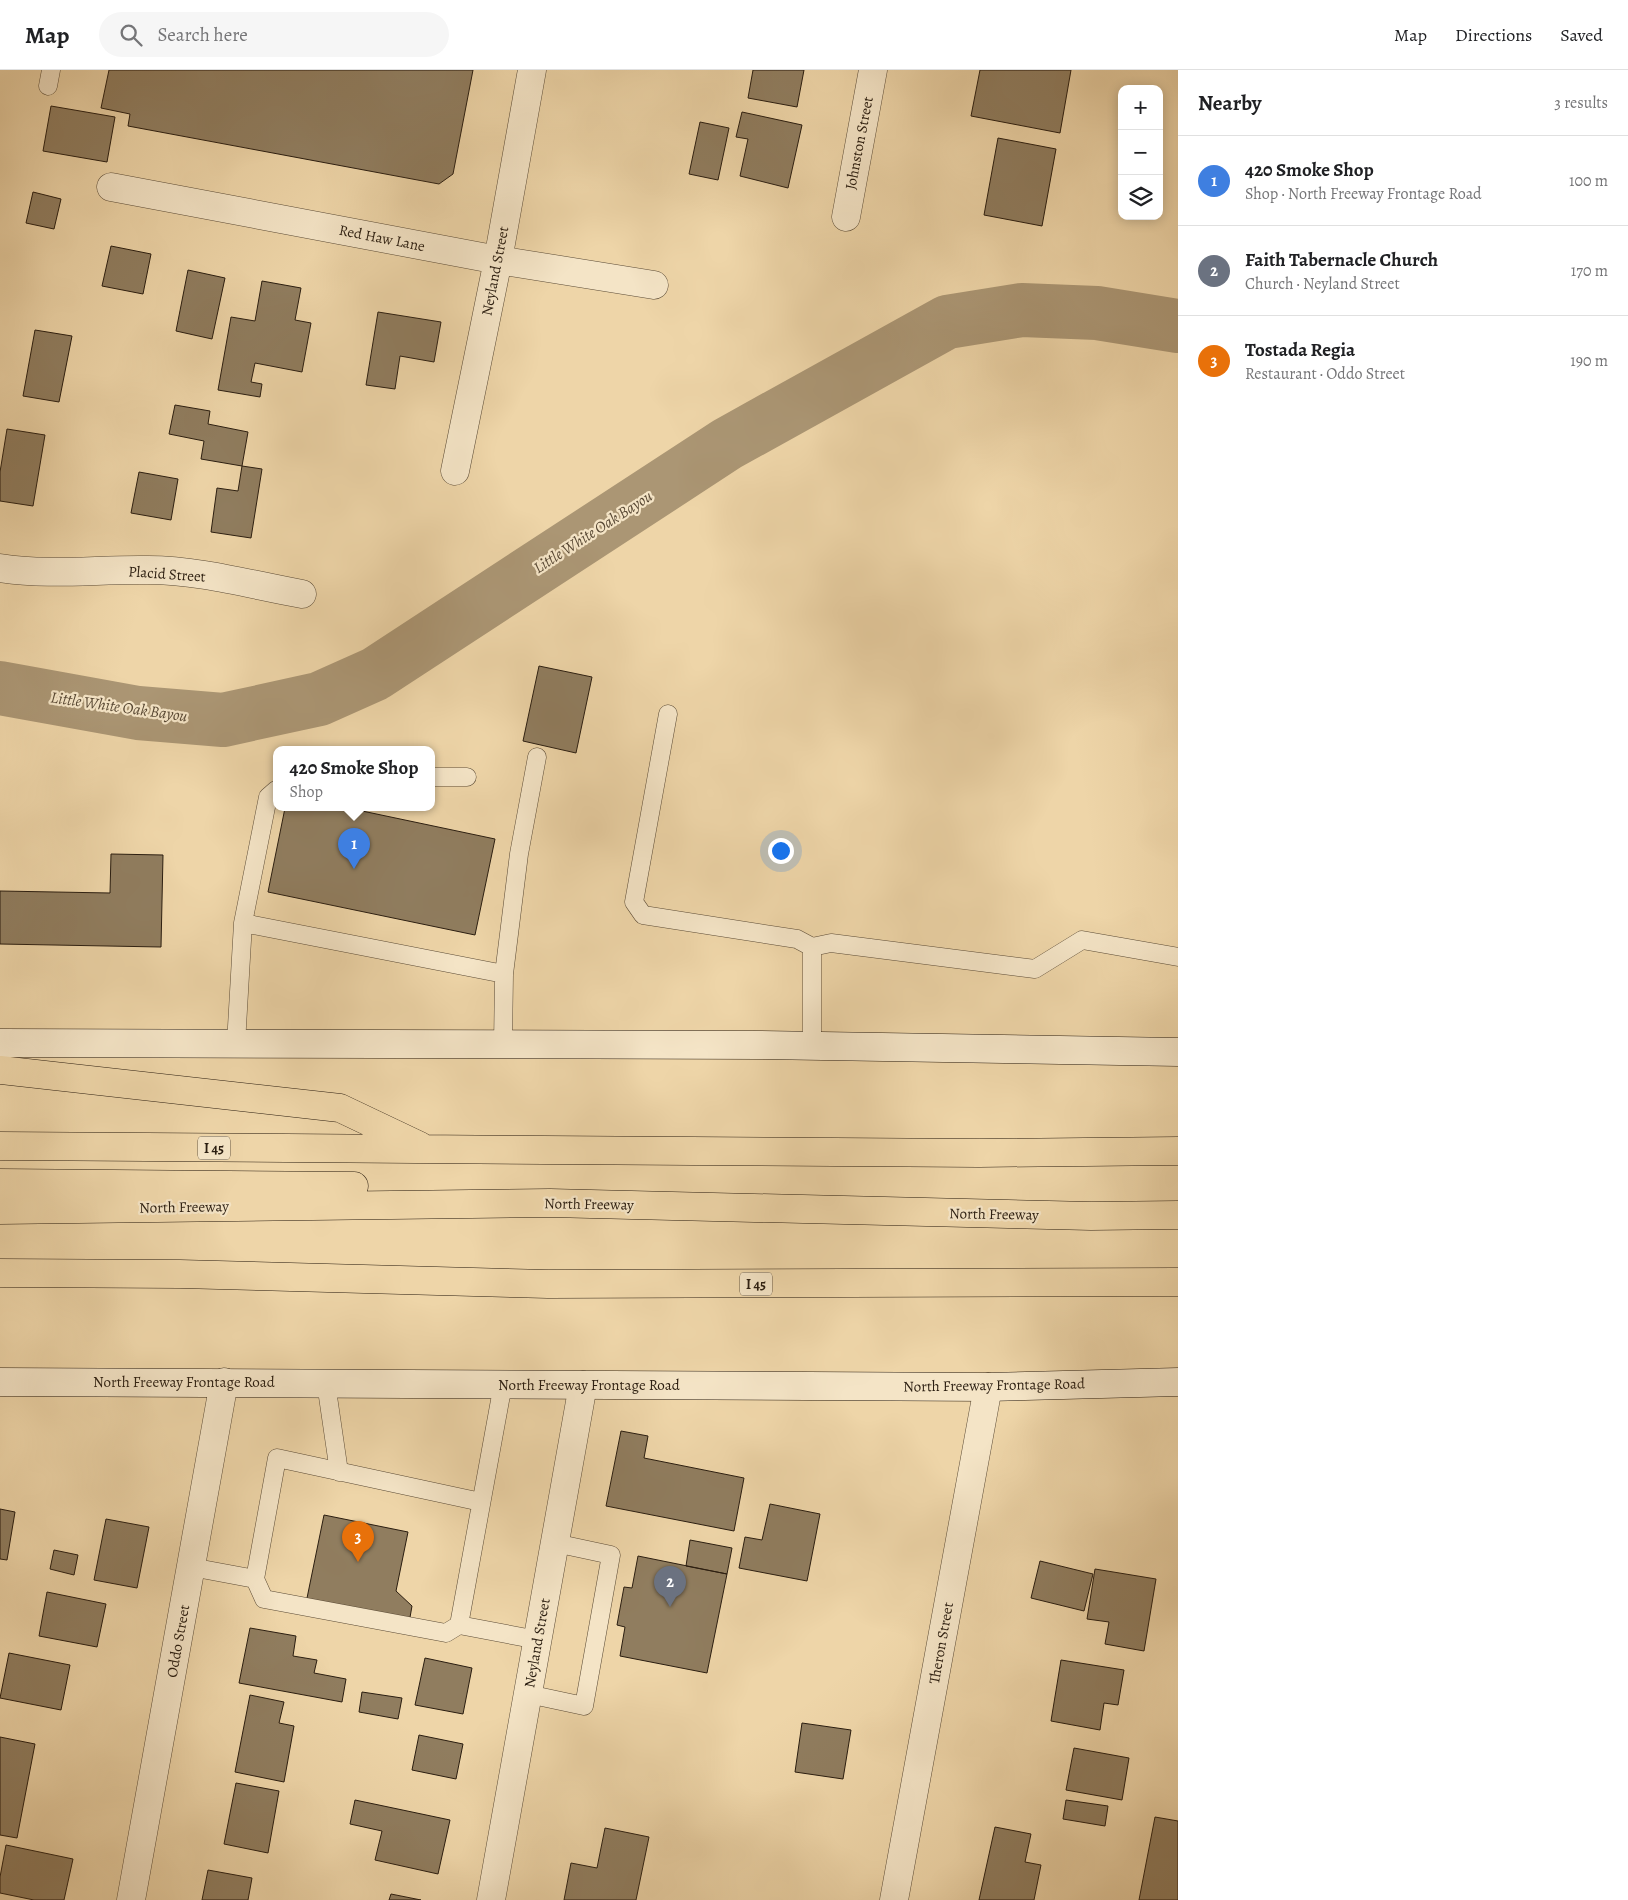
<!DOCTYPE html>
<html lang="en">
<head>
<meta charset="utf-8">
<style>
  :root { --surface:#fff; --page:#f6f6f6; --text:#202124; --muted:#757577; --line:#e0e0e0; --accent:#d93025 }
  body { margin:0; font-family:Alegreya,serif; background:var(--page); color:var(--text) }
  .controls { position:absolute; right:15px; top:15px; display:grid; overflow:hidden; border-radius:10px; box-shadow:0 2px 12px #0003 }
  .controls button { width:45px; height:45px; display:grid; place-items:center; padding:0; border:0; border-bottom:1px solid var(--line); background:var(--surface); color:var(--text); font:25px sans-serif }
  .you { position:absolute; left:780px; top:780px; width:18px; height:18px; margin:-12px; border:4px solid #fff; border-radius:50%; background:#1a73e8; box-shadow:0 0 0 8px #1a73e833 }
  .badge { display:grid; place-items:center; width:32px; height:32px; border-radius:50%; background:var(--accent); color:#fff; font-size:16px; font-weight:700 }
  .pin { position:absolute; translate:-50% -41px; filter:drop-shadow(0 1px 2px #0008) }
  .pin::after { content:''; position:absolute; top:26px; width:18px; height:15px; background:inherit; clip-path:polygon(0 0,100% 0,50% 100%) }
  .popup { position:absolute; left:273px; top:676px; width:162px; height:65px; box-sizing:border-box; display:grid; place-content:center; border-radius:10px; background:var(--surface); filter:drop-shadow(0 1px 4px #0005); font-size:16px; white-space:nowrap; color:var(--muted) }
  .popup b { font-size:19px; color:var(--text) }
  .popup::after { content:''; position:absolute; left:50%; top:100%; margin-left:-10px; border:10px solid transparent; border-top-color:var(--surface) }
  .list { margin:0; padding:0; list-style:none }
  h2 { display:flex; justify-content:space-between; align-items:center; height:65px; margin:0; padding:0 20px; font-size:21px }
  h2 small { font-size:16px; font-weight:400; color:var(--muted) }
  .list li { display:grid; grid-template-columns:32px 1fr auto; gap:15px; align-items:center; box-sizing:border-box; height:90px; padding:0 20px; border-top:1px solid var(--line) }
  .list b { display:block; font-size:19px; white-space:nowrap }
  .list p { margin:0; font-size:16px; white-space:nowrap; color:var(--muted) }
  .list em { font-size:16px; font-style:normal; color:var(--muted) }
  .icon { flex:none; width:28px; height:28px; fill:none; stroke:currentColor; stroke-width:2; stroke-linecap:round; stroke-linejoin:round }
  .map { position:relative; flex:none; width:1178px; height:1830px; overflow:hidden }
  header { display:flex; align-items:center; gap:30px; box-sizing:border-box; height:70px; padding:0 25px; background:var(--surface); border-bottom:1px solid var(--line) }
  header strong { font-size:24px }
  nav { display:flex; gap:28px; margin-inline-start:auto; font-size:18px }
  .search { width:350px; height:45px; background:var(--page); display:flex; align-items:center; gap:12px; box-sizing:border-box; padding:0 18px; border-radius:28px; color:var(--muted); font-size:19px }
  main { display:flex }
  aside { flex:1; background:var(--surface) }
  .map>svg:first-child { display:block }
</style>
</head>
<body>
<header>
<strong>Map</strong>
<div class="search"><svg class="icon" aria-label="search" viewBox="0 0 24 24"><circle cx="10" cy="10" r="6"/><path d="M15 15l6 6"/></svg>Search here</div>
<nav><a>Map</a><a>Directions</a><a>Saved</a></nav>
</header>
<main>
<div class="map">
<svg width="1178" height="1830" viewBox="0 0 1178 1830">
  <rect width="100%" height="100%" fill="#eed5a8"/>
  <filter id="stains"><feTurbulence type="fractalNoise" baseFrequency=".004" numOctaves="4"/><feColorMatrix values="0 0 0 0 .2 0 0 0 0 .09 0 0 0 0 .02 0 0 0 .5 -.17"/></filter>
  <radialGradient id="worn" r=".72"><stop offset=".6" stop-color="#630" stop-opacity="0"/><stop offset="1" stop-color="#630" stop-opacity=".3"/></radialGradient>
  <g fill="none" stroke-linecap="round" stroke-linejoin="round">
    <!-- river -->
    <path stroke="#ab9674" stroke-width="54" d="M0,618l138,25 85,7 96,-21 56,-25 352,-230 220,-122 75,-12 75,3 81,13"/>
  </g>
  <!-- building -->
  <path fill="#907d5f" stroke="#2a1d10" d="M109,0h364l-20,104 -14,10 -311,-58 2,-12 -29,-6z
    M753,0h51l-7,37 -49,-9z
    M980,0h91l-11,63 -89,-17z
    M51,36l64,11 -8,45 -64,-11z
    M742,42l60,13 -14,63 -48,-12 8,-37 -12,-2z
    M700,52l29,6 -11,52 -29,-6z
    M998,68l58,11 -14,77 -58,-11z
    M33,122l28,7 -7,30 -28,-6z
    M111,176l40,8 -8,40 -41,-8z
    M188,200l37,8 -13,61 -36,-8z
    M262,211l39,7 -6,32 16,3 -9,49 -47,-9 -4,19 11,2 -2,13 -42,-7 13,-73 24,4z
    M378,242l63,10 -7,40 -34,-6 -5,33 -29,-4z
    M35,260l37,6 -13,66 -36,-6z
    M175,335l35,6 -2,13 40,8 -6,34 -41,-7 3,-18 -35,-7z
    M7,359l38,6 -12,71 -33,-5v-29z
    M242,396l20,3 -11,69 -40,-6 6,-44 21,3z
    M139,402l39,7 -7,41 -40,-7z
    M539,596l53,11 -16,76 -53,-12z
    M285,738h63l147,31 -20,96 -207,-43z
    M111,784l52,1 -2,92 -161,-3v-53l110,2z
    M621,1361l27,5 -4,22 100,20 -10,53 -128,-25z
    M770,1434l50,10 -13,67 -68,-13 6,-31 17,3z
    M0,1439l15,3 -8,48 -7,-1z
    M324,1445l84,17 -12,59 16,15 -3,17 -103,-20z
    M106,1449l43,8 -12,61 -43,-8z
    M690,1470l42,8 -5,26 -41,-8z
    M54,1480l24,5 -4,20 -24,-6z
    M638,1486l89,18 -20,99 -87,-17 5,-29 -8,-2 7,-38 8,1z
    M1040,1491l53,13 -9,37 -53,-13z
    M1095,1499l61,10 -12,72 -39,-7 4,-22 -22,-3z
    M47,1522l59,12 -9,43 -58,-11z
    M250,1558l46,8 -3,20 24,4 -3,13 32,6 -4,23 -103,-19z
    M9,1583l61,12 -9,45 -61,-12z
    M425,1588l47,10 -9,46 -48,-9z
    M1061,1590l63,10 -6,35 -14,-2 -4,27 -49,-9z
    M362,1622l40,6 -4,21 -39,-7z
    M250,1625l34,7 -5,21 15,3 -10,56 -49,-10z
    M802,1653l49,7 -8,49 -48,-7z
    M419,1665l44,9 -7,35 -44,-9z
    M0,1667l35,7 -18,94 -17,-3z
    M1074,1678l55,10 -7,42 -56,-10z
    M236,1713l43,8 -11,62 -44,-9z
    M355,1730l95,20 -12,54 -63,-14 7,-29 -32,-7z
    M1066,1730l42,6 -3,20 -42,-7z
    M1155,1747l23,4v79h-39z
    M995,1757l36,7 -6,28 16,3 -7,35h-55z
    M605,1758l44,9 -13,63h-72l7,-37 26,5z
    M6,1775l67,14 -9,41h-30l-34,-7v-16z
    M208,1800l44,8 -4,22h-46z
    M391,1824l30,6h-32z"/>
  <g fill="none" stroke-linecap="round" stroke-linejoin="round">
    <defs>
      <path id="lane" d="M48,16l3,-16
        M668,644l-34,188 9,13 154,24 15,8
        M432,707h35
        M243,853l25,-126 8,-7
        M812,877l19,-4 204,26 47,-29 96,17
        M236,974l7,-121 261,51
        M503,975l1,-71 15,-120 18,-97
        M812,976v-99
        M326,1313l13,89
        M503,1314l-44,241 79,15
        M191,1497l64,12 22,-121 204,44
        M255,1509l9,20 182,34 13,-8
        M528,1624l56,12 27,-151 -56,-12"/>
      <path id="street" d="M111,117l387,73 156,25
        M846,147l27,-147
        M455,401l43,-211 34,-190
        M0,498c51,8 97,1 148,2 52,0 104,15 154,24
        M131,1830l93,-518
        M491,1830l92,-515
        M894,1830l94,-513"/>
      <path id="secondary" d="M0,973l762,2 416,7
        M0,1312l988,5 190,-5"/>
      <path id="highway" d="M0,1000l340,38 80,38
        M0,1076l979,7 199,-2
        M0,1113l354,3
        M0,1140l550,-7 541,13 87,-1
        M0,1203l180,1 368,10 630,-2"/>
    </defs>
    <!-- lane casing -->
    <use href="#lane" stroke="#5b4b36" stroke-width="19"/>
    <!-- street casing -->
    <use href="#street" stroke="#5b4b36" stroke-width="29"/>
    <!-- secondary casing -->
    <use href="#secondary" stroke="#2a1d10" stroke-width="29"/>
    <!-- highway casing -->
    <use href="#highway" stroke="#2a1d10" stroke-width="29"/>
    <!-- lane -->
    <use href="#lane" stroke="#f4e4c6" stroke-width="18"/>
    <!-- street -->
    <use href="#street" stroke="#f4e4c6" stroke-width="28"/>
    <!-- secondary -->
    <use href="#secondary" stroke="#f4e4c6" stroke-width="28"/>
    <!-- highway -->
    <use href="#highway" stroke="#eed5a8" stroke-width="28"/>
  </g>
  <g text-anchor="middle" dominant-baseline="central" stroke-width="4.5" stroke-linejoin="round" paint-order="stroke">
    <!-- shield labels -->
    <g fill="#f4e4c6" stroke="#675947" stroke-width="1">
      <rect x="198" y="1066.5" width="32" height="23" rx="4"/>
      <rect x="740" y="1202.5" width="32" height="23" rx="4"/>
    </g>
    <g font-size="14" font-weight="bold" fill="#2a1d10">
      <text x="214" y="1078">I 45</text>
      <text x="756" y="1214">I 45</text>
    </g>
    <!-- street labels -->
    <g font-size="15" fill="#2a1d10" stroke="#f4e4c6">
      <text transform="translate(859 73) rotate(-79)">Johnston Street</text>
      <text transform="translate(382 168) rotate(11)">Red Haw Lane</text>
      <text transform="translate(495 201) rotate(-79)">Neyland Street</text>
      <text transform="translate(167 504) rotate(4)">Placid Street</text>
      <text transform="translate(589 1134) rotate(1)">North Freeway</text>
      <text transform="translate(184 1137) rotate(-1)">North Freeway</text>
      <text transform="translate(994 1144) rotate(1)">North Freeway</text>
      <text x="184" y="1312">North Freeway Frontage Road</text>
      <text x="589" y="1315">North Freeway Frontage Road</text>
      <text transform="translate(994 1315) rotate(-1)">North Freeway Frontage Road</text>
      <text transform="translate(178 1571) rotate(-80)">Oddo Street</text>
      <text transform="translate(537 1573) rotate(-80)">Neyland Street</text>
      <text transform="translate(941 1573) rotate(-80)">Theron Street</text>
    </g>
    <!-- water labels -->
    <g font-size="16" font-style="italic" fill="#574733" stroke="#f4e4c6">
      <text transform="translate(593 462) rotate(-33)">Little White Oak Bayou</text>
      <text transform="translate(119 637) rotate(8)">Little White Oak Bayou</text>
    </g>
  </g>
  <rect width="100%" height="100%" filter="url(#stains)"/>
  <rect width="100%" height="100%" fill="url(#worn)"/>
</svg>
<div class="controls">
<button>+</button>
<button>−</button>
<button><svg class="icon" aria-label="layers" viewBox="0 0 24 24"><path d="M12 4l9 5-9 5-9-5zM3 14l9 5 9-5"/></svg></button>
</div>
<div class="you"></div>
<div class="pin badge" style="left:354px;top:799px;background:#3f7fe0">1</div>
<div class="popup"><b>420 Smoke Shop</b>Shop</div>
<div class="pin badge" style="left:670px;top:1537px;background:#6b7280">2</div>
<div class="pin badge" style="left:358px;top:1492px;background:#e8710a">3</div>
</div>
<aside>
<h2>Nearby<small>3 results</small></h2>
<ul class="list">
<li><span class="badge" style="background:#3f7fe0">1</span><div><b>420 Smoke Shop</b><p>Shop · North Freeway Frontage Road</p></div><em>100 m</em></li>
<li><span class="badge" style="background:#6b7280">2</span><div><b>Faith Tabernacle Church</b><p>Church · Neyland Street</p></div><em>170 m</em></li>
<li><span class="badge" style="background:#e8710a">3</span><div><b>Tostada Regia</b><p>Restaurant · Oddo Street</p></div><em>190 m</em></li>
</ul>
</aside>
</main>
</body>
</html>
